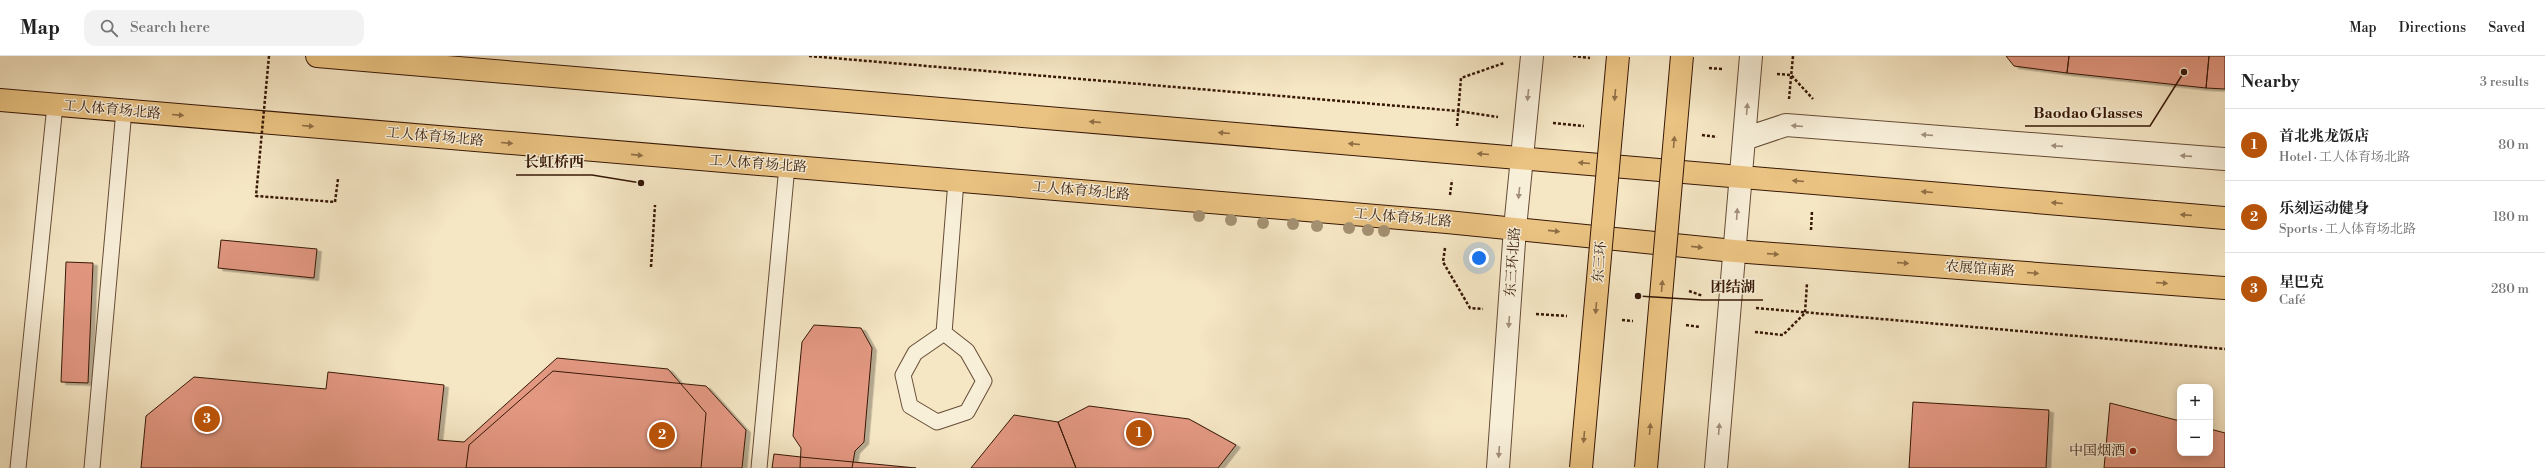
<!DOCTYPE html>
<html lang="en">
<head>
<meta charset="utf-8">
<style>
  :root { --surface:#fff; --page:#f2f2f2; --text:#222; --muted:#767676; --line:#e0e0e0; --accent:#b45309 }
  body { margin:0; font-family:"Libre Bodoni","Noto Serif SC",serif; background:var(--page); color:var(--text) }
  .controls { position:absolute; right:12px; bottom:12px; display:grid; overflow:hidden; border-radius:8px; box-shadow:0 2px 10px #0003 }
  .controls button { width:36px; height:36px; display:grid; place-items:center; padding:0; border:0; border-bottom:1px solid var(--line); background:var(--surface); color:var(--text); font:20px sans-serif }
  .you { position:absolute; left:1479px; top:202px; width:14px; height:14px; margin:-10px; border:3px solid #fff; border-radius:50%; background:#1a73e8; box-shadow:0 0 0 6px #1a73e833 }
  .badge { display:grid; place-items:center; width:26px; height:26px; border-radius:50%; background:var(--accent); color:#fff; font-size:13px; font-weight:700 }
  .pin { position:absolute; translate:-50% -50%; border:2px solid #fff; box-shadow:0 1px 4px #0006 }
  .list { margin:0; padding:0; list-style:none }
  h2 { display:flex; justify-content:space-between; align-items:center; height:52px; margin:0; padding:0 16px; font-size:17px }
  h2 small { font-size:13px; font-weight:400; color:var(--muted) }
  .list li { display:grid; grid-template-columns:26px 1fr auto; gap:12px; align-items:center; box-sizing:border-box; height:72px; padding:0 16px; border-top:1px solid var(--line) }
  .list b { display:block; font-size:15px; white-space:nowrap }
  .list p { margin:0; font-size:13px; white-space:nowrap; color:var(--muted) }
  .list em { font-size:13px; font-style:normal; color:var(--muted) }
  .icon { flex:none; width:22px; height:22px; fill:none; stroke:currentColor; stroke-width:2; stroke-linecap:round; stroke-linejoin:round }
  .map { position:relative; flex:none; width:2225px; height:412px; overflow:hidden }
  header { display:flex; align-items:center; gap:24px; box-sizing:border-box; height:56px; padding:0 20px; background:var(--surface); border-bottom:1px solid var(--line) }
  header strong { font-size:19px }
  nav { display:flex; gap:22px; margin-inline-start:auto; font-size:14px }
  .search { width:280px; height:36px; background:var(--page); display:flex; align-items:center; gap:10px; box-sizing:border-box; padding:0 14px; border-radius:12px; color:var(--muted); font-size:15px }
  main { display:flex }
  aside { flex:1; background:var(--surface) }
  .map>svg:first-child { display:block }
</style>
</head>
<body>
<header>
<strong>Map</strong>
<div class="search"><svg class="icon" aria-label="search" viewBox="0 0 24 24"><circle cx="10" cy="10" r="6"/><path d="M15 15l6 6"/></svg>Search here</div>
<nav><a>Map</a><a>Directions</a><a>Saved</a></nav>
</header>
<main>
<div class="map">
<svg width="2225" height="412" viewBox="0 0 2225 412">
  <defs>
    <filter id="shadow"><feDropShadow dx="4.5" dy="2.5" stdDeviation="0" flood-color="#0004"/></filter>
  </defs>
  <rect width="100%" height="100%" fill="#f5e6c4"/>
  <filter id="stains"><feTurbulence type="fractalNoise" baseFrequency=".005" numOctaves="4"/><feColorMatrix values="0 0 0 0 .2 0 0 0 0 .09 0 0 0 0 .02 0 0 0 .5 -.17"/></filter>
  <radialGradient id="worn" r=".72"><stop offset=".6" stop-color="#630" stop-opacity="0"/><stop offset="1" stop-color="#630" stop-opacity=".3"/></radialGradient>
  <!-- building -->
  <path fill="#e39882" stroke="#371806" filter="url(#shadow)" d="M2006,0h63l-2,17 -53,-7z
    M2069,0h140l-3,32 -139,-15z
    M2209,0h16v33l-19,-1z
    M221,184l96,9 -3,29 -96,-10z
    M66,206l27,1 -5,120 -27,-1z
    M814,269l47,3 11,20 -8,94 -9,9 -3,17h-52l1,-20 -8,-12 9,-94z
    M557,302l111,11 38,44 -5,55h-560l5,-52 48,-39 132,12 2,-17 116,13 -6,55 26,2z
    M553,315l153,15 40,44 -4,38h-276l3,-23z
    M1913,346l136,8 -3,58h-137z
    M2110,347l70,18v32h30v-24l15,4v35h-121z
    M1089,350l100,13 47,26 -18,23h-142l-18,-46z
    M1014,359l44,7 18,46h-105z
    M774,398l27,3 115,11h-144z"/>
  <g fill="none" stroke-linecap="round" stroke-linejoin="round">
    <defs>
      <path id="service" d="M944,277l23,18 17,30 -17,31 -30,10 -27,-16 -7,-31 12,-22 29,-20 12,-152
        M18,412l37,-363
        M92,412l32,-358
        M759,412l28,-302"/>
      <path id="tertiary" d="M1744,83l42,-14 439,34
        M1498,412l17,-240 17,-172
        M1716,412l35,-412"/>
      <path id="primary" d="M317,0l1908,162
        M0,44l1447,122 287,29 491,37"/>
    </defs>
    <!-- service casing -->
    <use href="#service" stroke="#664c36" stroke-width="17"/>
    <!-- tertiary casing -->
    <use href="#tertiary" stroke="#664c36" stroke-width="24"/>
    <!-- primary casing -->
    <use href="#primary" stroke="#371806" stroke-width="24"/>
    <!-- path -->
    <path stroke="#371806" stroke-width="2.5" stroke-dasharray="3 2" stroke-linecap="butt" d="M809,0l649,55 40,6
      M1573,0l17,2
      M1709,12l13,1
      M1777,18l14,1 22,24
      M1789,43l4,-43
      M1553,67l31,3
      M1457,70l4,-48 43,-15
      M1702,79l15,2
      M1450,139l2,-15
      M335,146l3,-23
      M1811,174l1,-19
      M1445,192l-2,14 27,46 13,1
      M651,211l4,-62
      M1689,235l14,5
      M1756,252l469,41
      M1536,258l31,2
      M1622,264l11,1
      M1686,269l14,2
      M1755,276l28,3 22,-22 2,-30"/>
    <!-- service -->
    <use href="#service" stroke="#f8efd9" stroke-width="15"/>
    <!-- tertiary -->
    <use href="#tertiary" stroke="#f8efd9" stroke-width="22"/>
    <!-- primary -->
    <use href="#primary" stroke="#eac382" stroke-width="22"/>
    <defs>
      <path id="trunk-bridge" d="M1581,412l37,-412
        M1646,412l36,-412"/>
    </defs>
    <!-- trunk-bridge casing -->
    <use href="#trunk-bridge" stroke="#371806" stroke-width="24" stroke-linecap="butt"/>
    <!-- path-bridge -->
    <path stroke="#371806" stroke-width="2.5" stroke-dasharray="3 2" stroke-linecap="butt" d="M269,0l-13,140 79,6"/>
    <!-- trunk-bridge -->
    <use href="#trunk-bridge" stroke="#eac382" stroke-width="22"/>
  </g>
  <!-- trees -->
  <g fill="#a49172">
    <circle cx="1199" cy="160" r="6"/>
    <circle cx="1231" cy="164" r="6"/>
    <circle cx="1263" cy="167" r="6"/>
    <circle cx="1293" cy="168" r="6"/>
    <circle cx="1317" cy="170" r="6"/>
    <circle cx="1349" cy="172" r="6"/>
    <circle cx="1368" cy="174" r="6"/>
    <circle cx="1384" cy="175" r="6"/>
  </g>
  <!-- one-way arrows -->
  <defs><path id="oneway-solid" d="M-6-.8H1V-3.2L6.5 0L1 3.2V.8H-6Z"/></defs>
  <g fill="#a18e7a">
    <use href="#oneway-solid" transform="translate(1528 39) rotate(96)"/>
    <use href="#oneway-solid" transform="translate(1747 53) rotate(-85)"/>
    <use href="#oneway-solid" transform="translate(1797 70) rotate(-175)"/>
    <use href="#oneway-solid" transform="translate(1927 79) rotate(-176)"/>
    <use href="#oneway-solid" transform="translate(2057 90) rotate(-176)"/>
    <use href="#oneway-solid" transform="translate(2186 100) rotate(-176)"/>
    <use href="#oneway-solid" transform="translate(1519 137) rotate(96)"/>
    <use href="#oneway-solid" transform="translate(1737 158) rotate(-86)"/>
    <use href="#oneway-solid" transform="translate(1509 266) rotate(94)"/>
    <use href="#oneway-solid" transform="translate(1719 373) rotate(-85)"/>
    <use href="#oneway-solid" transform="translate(1499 396) rotate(94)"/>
  </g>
  <g fill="#906e44">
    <use href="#oneway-solid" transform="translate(1615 39) rotate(95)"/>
    <use href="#oneway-solid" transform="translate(178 59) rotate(5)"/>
    <use href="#oneway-solid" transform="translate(1095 66) rotate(-175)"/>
    <use href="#oneway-solid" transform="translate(308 70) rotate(5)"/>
    <use href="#oneway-solid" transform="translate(1224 77) rotate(-175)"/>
    <use href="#oneway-solid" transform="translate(1674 86) rotate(-85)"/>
    <use href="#oneway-solid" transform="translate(507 87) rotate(5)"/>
    <use href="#oneway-solid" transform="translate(1354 88) rotate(-175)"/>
    <use href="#oneway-solid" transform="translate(1483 98) rotate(-175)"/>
    <use href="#oneway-solid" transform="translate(637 99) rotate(6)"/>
    <use href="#oneway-solid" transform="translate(1584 107) rotate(-175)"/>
    <use href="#oneway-solid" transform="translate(1798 125) rotate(-175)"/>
    <use href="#oneway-solid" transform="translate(1927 136) rotate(-175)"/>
    <use href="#oneway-solid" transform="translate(2057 147) rotate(-175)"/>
    <use href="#oneway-solid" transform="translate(2186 159) rotate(-175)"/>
    <use href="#oneway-solid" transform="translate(1554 175) rotate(6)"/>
    <use href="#oneway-solid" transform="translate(1697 191) rotate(6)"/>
    <use href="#oneway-solid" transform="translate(1773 198) rotate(4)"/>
    <use href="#oneway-solid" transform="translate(1903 207) rotate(4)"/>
    <use href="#oneway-solid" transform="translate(2033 217) rotate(4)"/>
    <use href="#oneway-solid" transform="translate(2162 227) rotate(4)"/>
    <use href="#oneway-solid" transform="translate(1662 230) rotate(-85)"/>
    <use href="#oneway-solid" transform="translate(1596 252) rotate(95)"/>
    <use href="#oneway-solid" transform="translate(1650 373) rotate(-85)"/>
    <use href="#oneway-solid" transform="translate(1584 381) rotate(95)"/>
  </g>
  <!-- markers -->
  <circle fill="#8f2418" stroke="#f8efd9" stroke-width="1.5" cx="2133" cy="395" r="4"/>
  <g text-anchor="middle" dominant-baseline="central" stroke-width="3" stroke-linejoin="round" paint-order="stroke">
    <!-- street labels -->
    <g font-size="14" fill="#371806" stroke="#f8efd9">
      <text transform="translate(112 54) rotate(5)">工人体育场北路</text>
      <text transform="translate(435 81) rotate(5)">工人体育场北路</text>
      <text transform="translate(758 108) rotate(4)">工人体育场北路</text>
      <text transform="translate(1081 135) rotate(5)">工人体育场北路</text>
      <text transform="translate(1403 162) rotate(5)">工人体育场北路</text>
      <text transform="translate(1513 206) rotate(-86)">东三环北路</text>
      <text transform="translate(1600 206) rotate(-85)">东三环</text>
      <text transform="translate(1980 213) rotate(4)">农展馆南路</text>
    </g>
    <!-- poi labels -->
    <g font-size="14" fill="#371806" stroke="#f8efd9" text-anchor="end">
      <text x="2125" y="395">中国烟酒</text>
    </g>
  </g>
  <!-- callouts -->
  <path fill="none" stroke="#371806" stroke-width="1.5" d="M2184 16L2150 70H2025M641 127L592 119H516M1638 240L1702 244H1763"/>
  <g fill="#371806" stroke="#f8efd9" stroke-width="1.5">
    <circle cx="2184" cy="16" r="4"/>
    <circle cx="641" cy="127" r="4"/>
    <circle cx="1638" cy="240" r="4"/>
  </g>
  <g font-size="15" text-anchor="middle" font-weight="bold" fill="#371806" stroke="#f8efd9" stroke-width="3" stroke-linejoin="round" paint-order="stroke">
    <text x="2088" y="62">Baodao Glasses</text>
    <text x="554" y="111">长虹桥西</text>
    <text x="1733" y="236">团结湖</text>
  </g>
  <rect width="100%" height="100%" filter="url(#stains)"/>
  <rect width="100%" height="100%" fill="url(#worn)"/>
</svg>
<div class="controls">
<button>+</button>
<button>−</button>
</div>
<div class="you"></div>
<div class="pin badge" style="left:1139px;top:377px">1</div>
<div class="pin badge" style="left:662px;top:379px">2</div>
<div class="pin badge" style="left:207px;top:363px">3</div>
</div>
<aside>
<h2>Nearby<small>3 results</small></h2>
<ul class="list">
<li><span class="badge">1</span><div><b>首北兆龙饭店</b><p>Hotel · 工人体育场北路</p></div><em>80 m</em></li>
<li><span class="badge">2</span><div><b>乐刻运动健身</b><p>Sports · 工人体育场北路</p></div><em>180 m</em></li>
<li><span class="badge">3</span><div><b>星巴克</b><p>Café</p></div><em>280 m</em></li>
</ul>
</aside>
</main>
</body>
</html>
